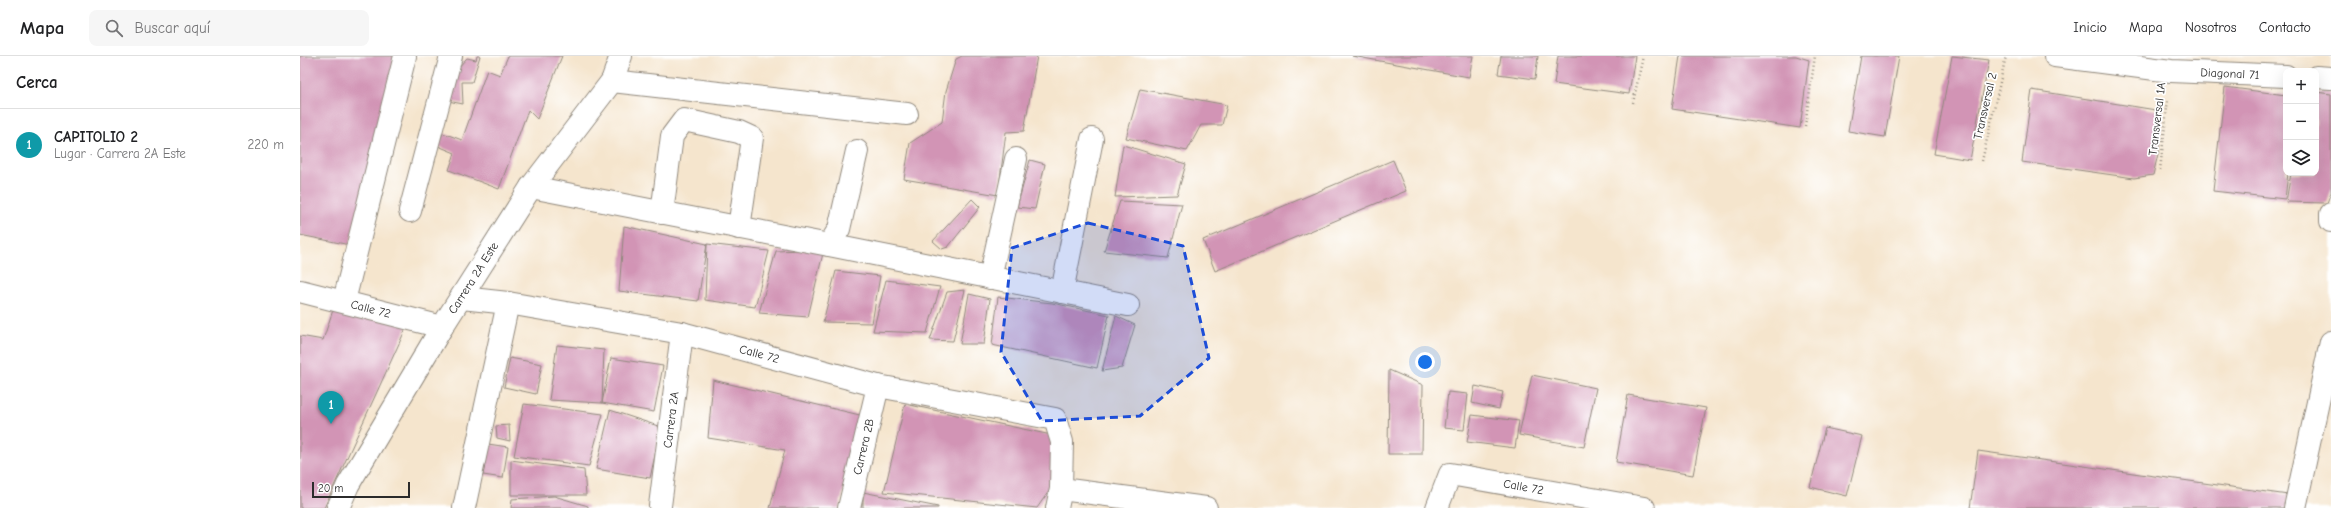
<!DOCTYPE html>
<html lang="es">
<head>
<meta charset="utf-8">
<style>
  :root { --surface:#fff; --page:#f6f6f6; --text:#202124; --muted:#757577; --line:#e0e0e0; --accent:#2563eb }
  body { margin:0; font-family:"Comic Neue",sans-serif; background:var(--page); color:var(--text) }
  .controls { position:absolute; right:12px; top:12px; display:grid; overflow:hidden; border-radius:8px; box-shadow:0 4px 16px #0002 }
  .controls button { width:36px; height:36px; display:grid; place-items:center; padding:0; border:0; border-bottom:1px solid var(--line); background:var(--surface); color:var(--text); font:20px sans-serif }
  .scale { position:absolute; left:12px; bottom:10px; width:98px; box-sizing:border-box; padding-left:4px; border:2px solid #2b2b2b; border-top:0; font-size:11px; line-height:14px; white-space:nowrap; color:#2b2b2b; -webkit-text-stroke:3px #fff; paint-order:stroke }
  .you { position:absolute; left:1125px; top:306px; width:14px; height:14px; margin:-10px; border:3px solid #fff; border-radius:50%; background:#1a73e8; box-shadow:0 0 0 6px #1a73e833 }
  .badge { display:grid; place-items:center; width:26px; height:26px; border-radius:50%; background:var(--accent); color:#fff; font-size:13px; font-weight:700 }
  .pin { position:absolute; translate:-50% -33px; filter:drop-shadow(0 1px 2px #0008) }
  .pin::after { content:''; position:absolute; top:21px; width:14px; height:12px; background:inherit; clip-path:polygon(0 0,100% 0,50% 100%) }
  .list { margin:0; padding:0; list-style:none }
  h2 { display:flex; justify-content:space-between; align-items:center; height:52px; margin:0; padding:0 16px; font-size:17px }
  h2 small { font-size:13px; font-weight:400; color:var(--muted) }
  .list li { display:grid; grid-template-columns:26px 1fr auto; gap:12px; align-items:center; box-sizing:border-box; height:72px; padding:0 16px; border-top:1px solid var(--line) }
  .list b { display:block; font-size:15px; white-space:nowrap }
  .list p { margin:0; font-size:13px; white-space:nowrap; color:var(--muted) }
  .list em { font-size:13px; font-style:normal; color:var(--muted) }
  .icon { flex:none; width:22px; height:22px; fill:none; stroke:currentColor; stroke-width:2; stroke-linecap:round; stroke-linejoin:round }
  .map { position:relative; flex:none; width:2031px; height:452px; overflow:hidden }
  header { display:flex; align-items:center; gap:24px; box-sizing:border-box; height:56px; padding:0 20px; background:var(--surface); border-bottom:1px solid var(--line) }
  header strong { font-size:19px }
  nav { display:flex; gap:22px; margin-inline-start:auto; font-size:14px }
  .search { width:280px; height:36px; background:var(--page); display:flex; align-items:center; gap:10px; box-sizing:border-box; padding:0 14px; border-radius:8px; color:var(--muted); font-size:15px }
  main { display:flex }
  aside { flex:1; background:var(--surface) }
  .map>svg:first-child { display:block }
</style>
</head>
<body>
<header>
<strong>Mapa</strong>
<div class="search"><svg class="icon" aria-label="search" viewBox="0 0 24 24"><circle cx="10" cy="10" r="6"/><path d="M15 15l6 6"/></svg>Buscar aquí</div>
<nav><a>Inicio</a><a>Mapa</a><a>Nosotros</a><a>Contacto</a></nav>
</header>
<main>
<aside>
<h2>Cerca<small></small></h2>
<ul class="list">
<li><span class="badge" style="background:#0f9aa8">1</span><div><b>CAPITOLIO 2</b><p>Lugar · Carrera 2A Este</p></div><em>220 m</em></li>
</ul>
</aside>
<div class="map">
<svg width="2031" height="452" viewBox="0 0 2031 452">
  <rect width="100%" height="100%" fill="#fff"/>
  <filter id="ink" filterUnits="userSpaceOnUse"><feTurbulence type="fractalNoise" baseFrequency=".025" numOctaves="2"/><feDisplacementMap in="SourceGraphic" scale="8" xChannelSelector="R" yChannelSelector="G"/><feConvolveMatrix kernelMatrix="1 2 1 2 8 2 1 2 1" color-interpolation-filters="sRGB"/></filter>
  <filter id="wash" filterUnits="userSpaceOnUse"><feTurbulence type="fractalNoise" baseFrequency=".012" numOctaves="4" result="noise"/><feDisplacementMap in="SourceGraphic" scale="16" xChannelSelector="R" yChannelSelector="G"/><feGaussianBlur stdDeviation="0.9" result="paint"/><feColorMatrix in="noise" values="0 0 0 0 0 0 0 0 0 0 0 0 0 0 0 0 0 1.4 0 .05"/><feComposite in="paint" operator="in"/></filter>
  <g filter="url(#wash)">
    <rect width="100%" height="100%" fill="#f5e5cd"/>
    <g id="blocks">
      <!-- building -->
      <path fill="#d294b5" d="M0,0h97l-47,189 -50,-10z
        M177,0h3l-8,26h-10l1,22 -15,-3 7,-30 12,-13 9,2z
        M208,0h54l-25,63 -9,-9 -29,79 -50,-19 6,-17 -17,-7 5,-13 19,7 25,-70 13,5z
        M662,0h75l-13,75 -18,1 -8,63 -94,-16 6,-36 32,-21 4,-31 10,-32z
        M1052,0h121l-4,21z
        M1201,0h37l-3,23 -37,-5z
        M1258,0h77l-6,38 -75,-10z
        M1380,0h116l13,4 -9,68 -128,-19z
        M1561,0h38l-14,81 -37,-6z
        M1652,0l37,4 -19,100 -36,-6z
        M1925,31l61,8v78h2l-3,26 -72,-8z
        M840,33l87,16 -5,20h-21l-14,26 -61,-13z
        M1732,34l130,21 -3,39 -6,25 -19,3 -112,-16z
        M2016,36l15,2v98l-4,11 -41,-1 5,-29h25z
        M823,89l63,19 -9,31 -62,2z
        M730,104l15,4 -10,45 -18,-2z
        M1093,104l13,31 -191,80 -12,-31z
        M672,143l8,8 -32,40 -6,2 -9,-8z
        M820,145l62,3 -14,54 -64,-7z
        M324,170l83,18 62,7 -14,56 -50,-7 2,-56 -9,57 -79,-10z
        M524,193l-16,68 -49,-4 17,-62z
        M536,215l44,5 -8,47 -49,-1z
        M586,224l54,7 -13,46 -54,-2z
        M665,234l-12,51 -23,-1 17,-48z
        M669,238l21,5 -6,45h-24z
        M698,241l54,6 57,12 -12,53 -105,-23z
        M34,251l73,19 -83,182h-24v-172l23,4z
        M816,260l19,9 -13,43 -20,3z
        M257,289l47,5 -2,53 9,-45 52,8 -9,46 -52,-9 -53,-3z
        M210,302l32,6 -6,30 -32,-7z
        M1089,314l34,15 -1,69h-34z
        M1232,319l64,13 -12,59 -65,-12z
        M413,324l151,36 -25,92h-69l15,-58 -77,-12z
        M1175,330l28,6 -4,17 -27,-6z
        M1148,336l20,2 -4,36 -20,-2z
        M1328,339l78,13 -13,67 -77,-13z
        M224,348l79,10 -14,52 -75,-10z
        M605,348l151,32 -2,48 -17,24 -153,-16z
        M310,354l51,17 -11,51 -54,-9z
        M1172,359l47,6 -4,27 -48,-6z
        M209,369l1,16 -13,-3 -1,-12z
        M1525,372l37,8 -15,60 -37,-9z
        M188,388l20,3 -5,31 -20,-3z
        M1678,395l310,44 -2,13h-316z
        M211,404l73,10 2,25h-75z
        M563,436l75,15v1h-75z
        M254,440l34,10v2h-77l1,-9z"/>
    </g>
  </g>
  <g filter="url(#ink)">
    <use href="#blocks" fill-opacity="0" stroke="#90887c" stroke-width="1"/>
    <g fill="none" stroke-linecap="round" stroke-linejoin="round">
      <defs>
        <g id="minor">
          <path id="s1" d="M1755,0l116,15 115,5"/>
          <path d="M2016,21l15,1"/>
          <path d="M312,25l295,33"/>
          <path d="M231,131l298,58 10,-16 18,-78"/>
          <path d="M110,155l41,-155"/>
          <path d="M362,157l10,-77 12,-16 55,12 13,6 -13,90"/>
          <path d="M2031,158v7"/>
          <path d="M529,189l299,60"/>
          <path d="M690,222l26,-119"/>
          <path id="s2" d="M0,235l142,36"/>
          <path d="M762,236l30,-153"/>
          <path id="s3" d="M162,242l46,5 174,30 196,53 177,33 7,23 -1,47 -4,19"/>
          <path d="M44,245l61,-245"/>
          <path d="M761,433l145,19"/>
          <path id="s4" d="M360,450l22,-173"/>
          <path id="s5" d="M38,452l10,-23 94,-158 89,-140 81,-106 9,-25"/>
          <path d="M164,452l44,-205"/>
          <path id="s6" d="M549,452l29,-122"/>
          <path id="s7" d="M1137,452l13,-34 194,34"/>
          <path d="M1995,452l36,-166"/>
        </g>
      </defs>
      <!-- minor casing -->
      <use href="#minor" stroke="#90887c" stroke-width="24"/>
      <!-- path -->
      <path stroke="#90887c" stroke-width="2.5" stroke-dasharray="1 3" stroke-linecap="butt" d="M1333,47l10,-47
        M1505,70l10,-70
        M1682,105l24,-105
        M1860,114l8,-71"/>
      <!-- minor -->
      <use href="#minor" stroke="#fff" stroke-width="22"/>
    </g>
  </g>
  <!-- marked area -->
  <path fill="#1d4ed8" fill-opacity="0.2" stroke="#1d4ed8" stroke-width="3" stroke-dasharray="8 5" stroke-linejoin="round" d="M788,167l95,23 26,112 -69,58 -98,5 -41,-69 11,-104z"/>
  <g text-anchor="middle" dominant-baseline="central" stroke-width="3.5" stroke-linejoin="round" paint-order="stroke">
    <!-- street labels -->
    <g font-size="12" fill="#2b2b2b" stroke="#fff">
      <text stroke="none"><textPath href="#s1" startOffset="176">Diagonal 71</textPath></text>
      <text transform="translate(1685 50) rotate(-77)">Transversal 2</text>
      <text transform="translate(1857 63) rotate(-83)">Transversal 1A</text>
      <text stroke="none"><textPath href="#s5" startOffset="267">Carrera 2A Este</textPath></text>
      <text stroke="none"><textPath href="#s2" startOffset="73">Calle 72</textPath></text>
      <text stroke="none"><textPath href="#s3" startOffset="303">Calle 72</textPath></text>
      <text stroke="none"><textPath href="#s4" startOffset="87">Carrera 2A</textPath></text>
      <text stroke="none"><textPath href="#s6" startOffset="63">Carrera 2B</textPath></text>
      <text stroke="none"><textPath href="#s7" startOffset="111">Calle 72</textPath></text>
    </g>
  </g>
</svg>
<div class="controls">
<button>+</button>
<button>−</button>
<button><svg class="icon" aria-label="layers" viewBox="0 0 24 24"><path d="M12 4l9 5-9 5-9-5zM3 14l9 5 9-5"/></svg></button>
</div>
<div class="scale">20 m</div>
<div class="you"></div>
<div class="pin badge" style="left:31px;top:368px;background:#0f9aa8">1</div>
</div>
</main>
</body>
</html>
